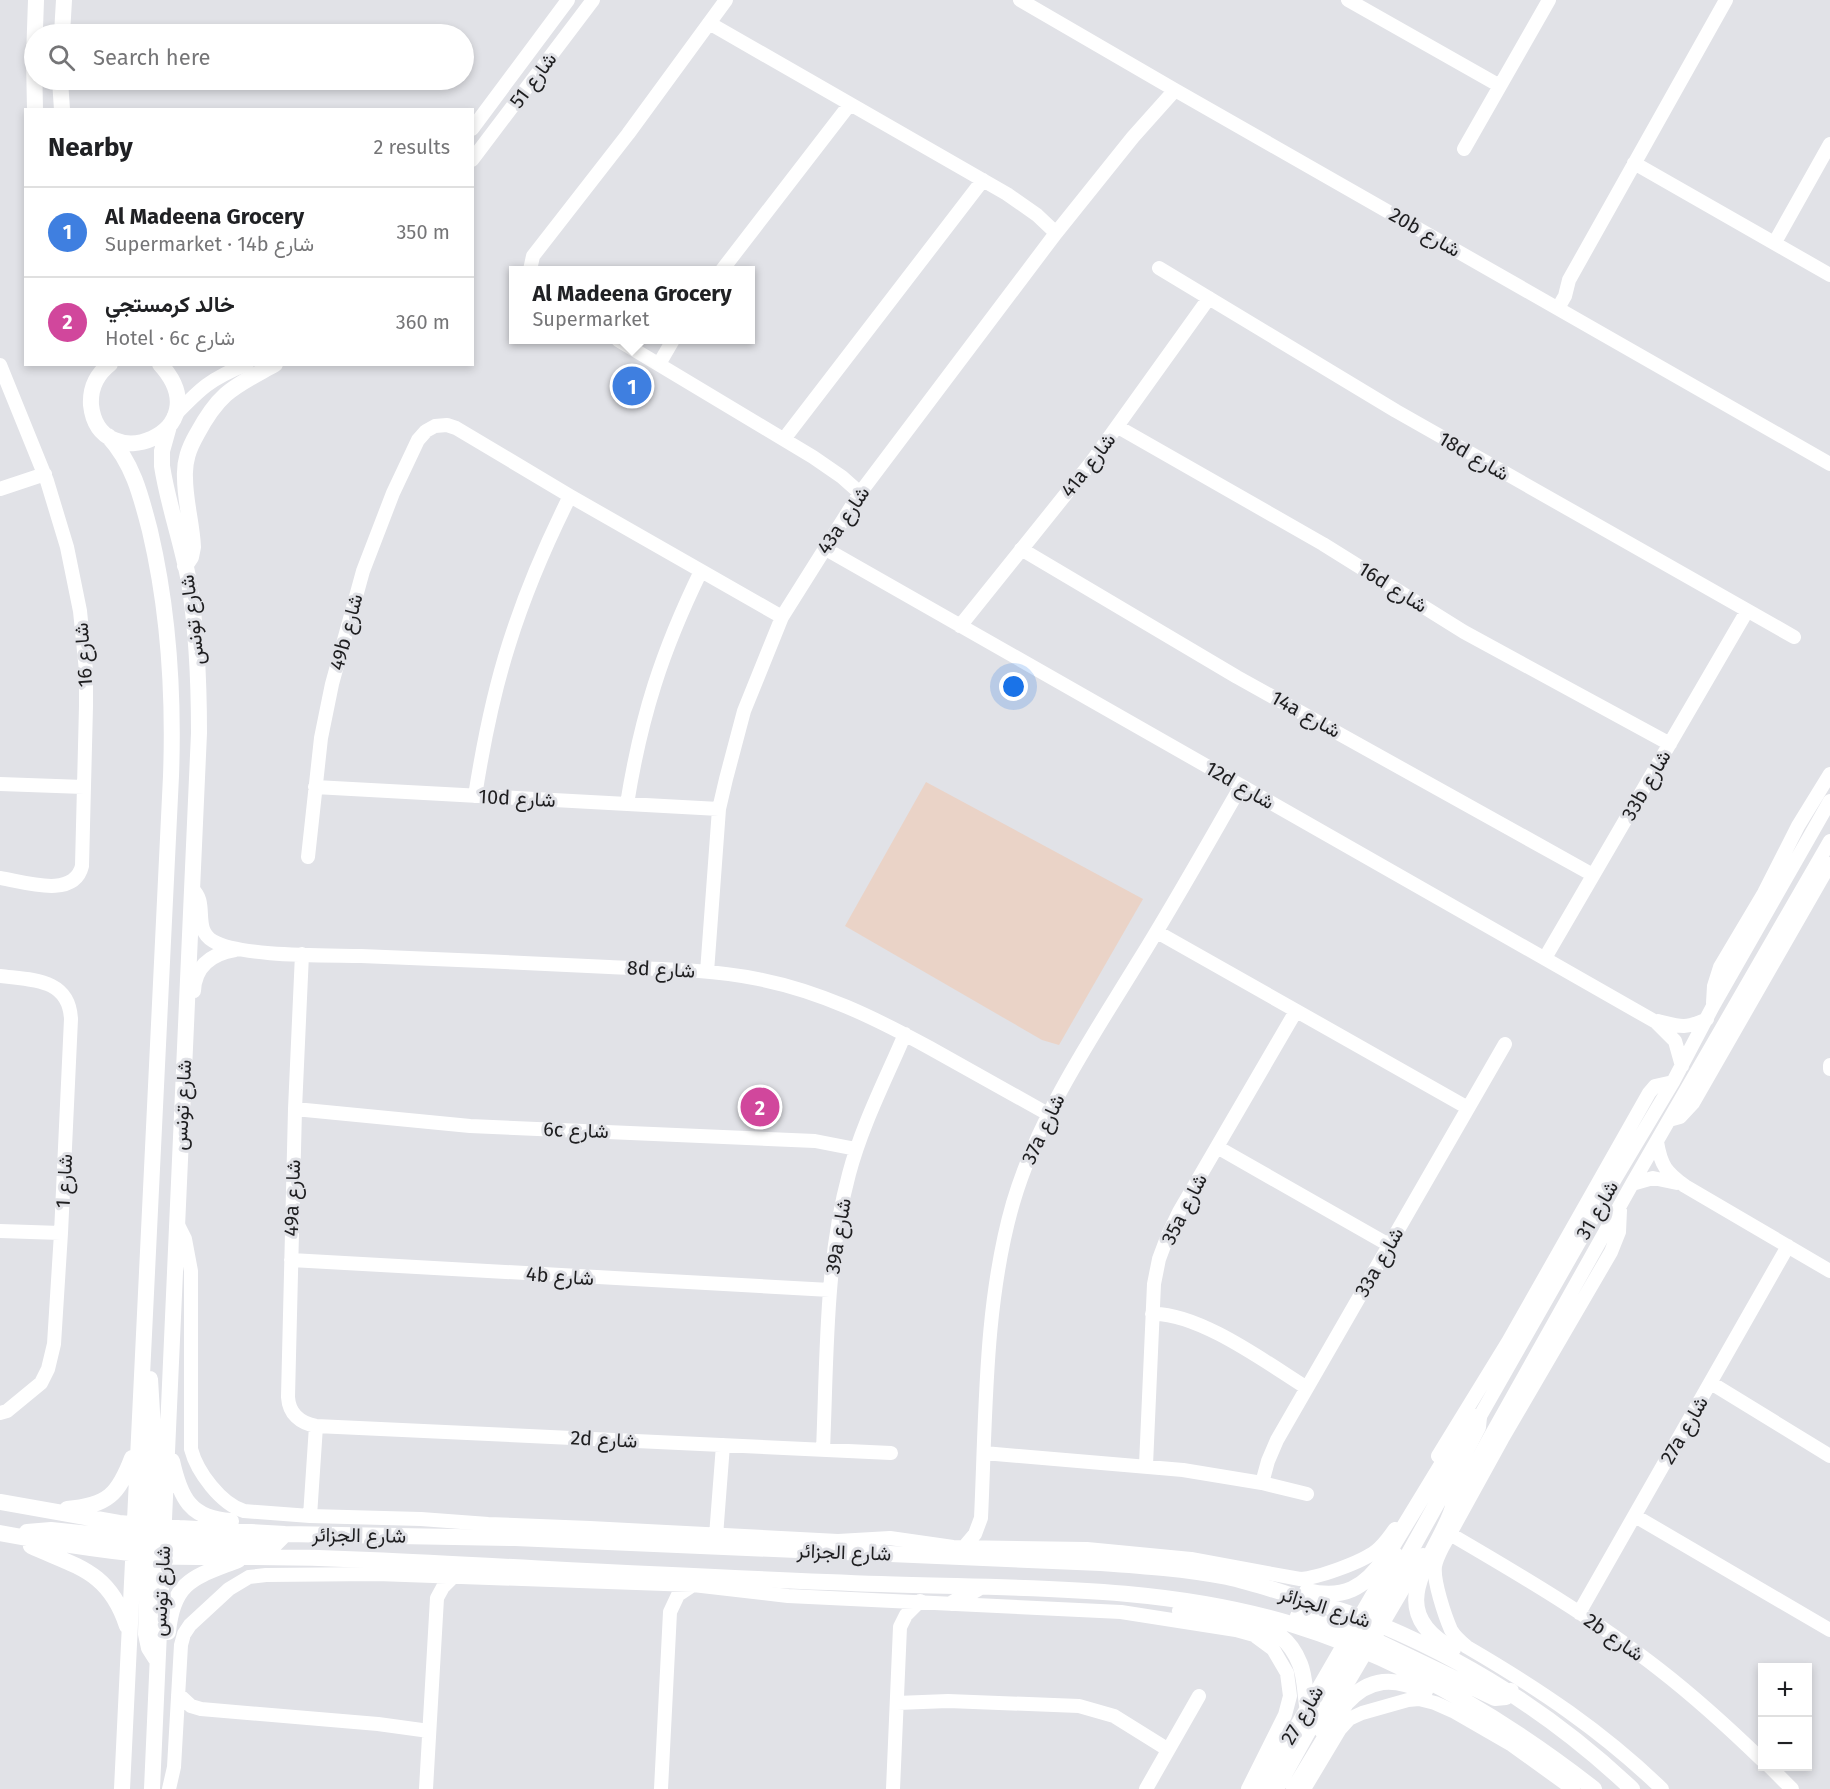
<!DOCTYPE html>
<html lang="en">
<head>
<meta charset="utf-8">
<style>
  :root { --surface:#fff; --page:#f2f2f2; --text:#202124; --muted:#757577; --line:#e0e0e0; --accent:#9b6c1e }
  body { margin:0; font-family:"Fira Sans",Vazirmatn,sans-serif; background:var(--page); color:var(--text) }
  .controls { position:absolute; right:18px; bottom:18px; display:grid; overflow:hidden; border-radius:0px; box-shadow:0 3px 9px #0003 }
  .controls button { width:54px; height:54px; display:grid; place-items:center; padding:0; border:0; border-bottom:2px solid var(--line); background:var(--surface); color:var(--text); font:30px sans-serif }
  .you { position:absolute; left:1014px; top:687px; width:21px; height:21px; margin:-15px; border:4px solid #fff; border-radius:50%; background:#1a73e8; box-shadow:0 0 0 9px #1a73e833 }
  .badge { display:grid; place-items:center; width:39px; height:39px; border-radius:50%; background:var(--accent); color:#fff; font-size:20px; font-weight:700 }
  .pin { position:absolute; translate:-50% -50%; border:3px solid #fff; box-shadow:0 2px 6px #0006 }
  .popup { position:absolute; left:509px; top:266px; width:246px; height:78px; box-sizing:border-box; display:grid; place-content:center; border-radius:0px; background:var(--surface); filter:drop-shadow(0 2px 4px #0005); font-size:20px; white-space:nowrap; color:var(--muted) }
  .popup b { font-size:22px; color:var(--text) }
  .popup::after { content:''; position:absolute; left:50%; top:100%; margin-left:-12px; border:12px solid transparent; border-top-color:var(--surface) }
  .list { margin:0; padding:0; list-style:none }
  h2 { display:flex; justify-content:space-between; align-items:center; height:78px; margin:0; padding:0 24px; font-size:26px }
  h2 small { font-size:20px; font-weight:400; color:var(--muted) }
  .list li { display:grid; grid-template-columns:39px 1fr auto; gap:18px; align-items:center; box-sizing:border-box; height:90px; padding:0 24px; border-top:2px solid var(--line) }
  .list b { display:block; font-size:22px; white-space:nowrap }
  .list p { margin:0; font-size:20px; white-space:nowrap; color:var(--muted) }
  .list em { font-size:20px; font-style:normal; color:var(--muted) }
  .icon { flex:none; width:33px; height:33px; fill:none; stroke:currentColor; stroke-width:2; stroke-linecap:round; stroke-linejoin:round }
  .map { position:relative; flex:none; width:1830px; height:1789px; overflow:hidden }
  .search { position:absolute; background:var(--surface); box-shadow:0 3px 9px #0003; left:24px; top:24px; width:450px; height:66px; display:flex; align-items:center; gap:15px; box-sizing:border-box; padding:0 21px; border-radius:33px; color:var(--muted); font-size:22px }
  .panel { position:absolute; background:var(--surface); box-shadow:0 3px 9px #0003; left:24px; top:108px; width:450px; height:258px; border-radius:0px }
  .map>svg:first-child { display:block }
</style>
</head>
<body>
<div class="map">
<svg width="1830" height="1789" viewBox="0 0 1830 1789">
  <rect width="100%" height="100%" fill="#e1e2e7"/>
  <!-- education -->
  <path fill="#ead3c7" d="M926,782l217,117 -84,146 -17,-5 -197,-114z"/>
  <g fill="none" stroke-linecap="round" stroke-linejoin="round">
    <!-- minor -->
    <path stroke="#fff" stroke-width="14" d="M1020,0l155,90 655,374
      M1348,0l152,86
      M709,23l298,171 30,21 19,18
      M472,129l96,-129
      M1464,149l85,-149
      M472,160l121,-160
      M1634,163l196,112
      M1775,242l55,-98
      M1159,268l237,143 398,226
      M530,270l3,-14 95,-122 98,-134
      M722,270l128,-166
      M1558,308l7,-12 4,-16 157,-280
      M618,340l195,117 29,20 18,16
      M659,364l14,-24
      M0,365l47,116 20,66 13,64 6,60v35l-4,160c-8,33 -57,16 -82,12
      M174,416c27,-28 36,-37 73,-52
      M1118,427l205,117 141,88 206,112
      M784,439l199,-259
      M0,489l45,-15
      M824,548l832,474 19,19 7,25
      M1021,549l216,128 356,198
      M960,626l130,-162 119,-166
      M0,784l84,3
      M315,787l404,22
      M475,796c8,-51 18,-102 34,-152 16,-51 37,-100 61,-148
      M627,804c14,-88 35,-153 74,-233
      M308,857l13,-119 11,-54 31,-113 30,-78 25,-53 8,-9 9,-5 12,-1 9,3 114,68 212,121
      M192,889c17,13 0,40 21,52 27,16 114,14 148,15 83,3 165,7 248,11 49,2 100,2 149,12 62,12 117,39 172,69 40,22 79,44 118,66
      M1157,932l311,176
      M302,954l-7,155 -7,288c1,17 12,26 28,29l575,27
      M1545,958l202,-347
      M707,972l12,-163 7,-30 18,-68 38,-94 78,-124 196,-260 77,-96 42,-47
      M0,976c31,4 69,2 71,43l-10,214 -7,111 -6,25 -7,14 -34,28 -7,2
      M194,991c1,-25 17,-37 41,-41
      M1713,1003l1,-17 6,-19 44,-74 34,-67 32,-52
      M1658,1021c23,6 27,8 49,-2
      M1830,1065v4
      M295,1109l175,17 345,15 41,8
      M1669,1120l11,-3 13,-14 137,-239
      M1657,1142c4,24 9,30 28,44l145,85
      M1217,1147l172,98
      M1632,1184l21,-6 24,5
      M1620,1210l-1,22 -8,20 -109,187 -60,109c-3,6 -6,12 -7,18 -2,15 10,50 16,64 4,7 10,12 16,17 72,42 135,84 195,142
      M177,1223l8,16 6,32v178c6,23 30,55 53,62l66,5 111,3 67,5 102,4 248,13 52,-3 63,9 134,2 104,10 109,20c18,-1 62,-17 76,-28 8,-6 13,-14 19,-22
      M0,1231l61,2
      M291,1260l539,30
      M1152,1314c46,-2 115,49 155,74
      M1711,1383l119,73
      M1475,1425l140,-246 58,-97 40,-76 117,-205
      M823,1450c4,-92 2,-187 26,-276 13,-49 36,-93 56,-140
      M984,1453l199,17 79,13 45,11
      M1438,1456l70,-114 141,-249 6,-7 18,-4
      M1146,1465l8,-181 5,-25 9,-24 11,-23 117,-201
      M1262,1483l6,-22 9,-21 228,-396
      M1452,1505l180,-321 198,-343
      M310,1516l6,-90
      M1635,1516l195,114
      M1450,1534c72,42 145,85 210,136 36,28 70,59 102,90
      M716,1536l7,-91
      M964,1547l11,-13 6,-16c5,-104 3,-214 32,-315 26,-88 78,-164 125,-241 36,-58 69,-117 103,-176
      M1579,1613l209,-367
      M178,1694l13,12 10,3 177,15 51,7
      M897,1703l51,-2 131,5 35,10 53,33
      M1320,1730l103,-175
      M1769,1766l23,23
      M169,1789l5,-22 7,-122 3,-11 6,-9 39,-36 20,-12 17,-2 111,-1 316,11 95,11 333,16 115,18 18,5 19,14 14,24 3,23 -5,19 -37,74
      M426,1789l11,-191 6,-11 10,-10
      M661,1789l9,-177 8,-17 15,-10
      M893,1789l7,-162 6,-12 14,-14
      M1146,1789l53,-93
      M1260,1789l136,-235
      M1304,1789l36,-60 9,-10 13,-6 46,-13 11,-1 16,4 18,8 59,34 61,44"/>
    <!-- major -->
    <path stroke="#fff" stroke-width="16" d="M62,34l2,-34
      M60,80l2,30
      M35,110l-1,-52 2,-58
      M110,364c-13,10 -20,24 -19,41 8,75 132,28 69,-41
      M108,436c25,27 33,60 42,95 19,81 24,162 21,245l-49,1013
      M185,566l6,-9 2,-10c-1,-23 -8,-46 -8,-69 -1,-17 4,-30 12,-44 23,-43 37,-47 78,-70
      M150,1379l3,50 -7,205 3,14 7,11
      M172,1461c8,36 18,58 59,60
      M0,1502l119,21 60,5 106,6 230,4 586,25c42,3 84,6 126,14 23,5 47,13 70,20 29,9 58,17 86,29 92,39 177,95 249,163
      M67,1509c41,-4 51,-14 65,-51
      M27,1532l24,-2 127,13 84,4 13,-3 10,-10
      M0,1533c54,10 109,19 163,23 28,2 56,0 83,1 41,0 83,1 124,3 170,8 341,18 511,24 138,5 277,0 410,40 111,34 212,94 303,165
      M31,1546c46,21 78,25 96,80
      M1307,1591c36,9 58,-3 78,-33l81,-133 9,-8h4l-1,10 -18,35 -91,163 -3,13 1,13
      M953,1603l27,-16
      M1180,1611c27,5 80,11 101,26 8,6 15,17 19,27 5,12 5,28 7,41
      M1298,1616l63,17 14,-2
      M168,1632c5,-52 27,-55 70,-72
      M1359,1638l15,2 121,58 11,-1 5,-6
      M1453,1649c-79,-43 -8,-98 3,-153
      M152,1789l47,-1056c0,-51 -2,-101 -10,-151 -7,-39 -21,-77 -27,-116v-15l7,-25
      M1276,1789l84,-151
      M1294,1789l52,-86c24,-26 48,-26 79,-12"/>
  </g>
  <g text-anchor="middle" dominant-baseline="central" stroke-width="6" stroke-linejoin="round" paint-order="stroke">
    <!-- street labels -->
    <g font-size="20" fill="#1e1e20" stroke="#e1e2e7">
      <text transform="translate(533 80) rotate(-53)">شارع 51</text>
      <text transform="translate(1425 232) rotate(30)">20b شارع</text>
      <text transform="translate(1474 456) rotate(30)">18d شارع</text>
      <text transform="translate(1088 465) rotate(-52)">41a شارع</text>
      <text transform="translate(843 520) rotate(-56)">43a شارع</text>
      <text transform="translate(1393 587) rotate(32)">16d شارع</text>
      <text transform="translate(192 620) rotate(-97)">شارع تونس</text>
      <text transform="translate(346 632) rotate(-75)">49b شارع</text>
      <text transform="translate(83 655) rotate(-94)">شارع 16</text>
      <text transform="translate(1306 714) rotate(29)">14a شارع</text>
      <text transform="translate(1240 785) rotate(30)">12d شارع</text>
      <text transform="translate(1646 785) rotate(-60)">33b شارع</text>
      <text transform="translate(517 798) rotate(3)">10d شارع</text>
      <text transform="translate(661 969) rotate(3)">8d شارع</text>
      <text transform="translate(182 1105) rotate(-87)">شارع تونس</text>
      <text transform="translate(1043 1129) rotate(-65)">37a شارع</text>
      <text transform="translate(576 1130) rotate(2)">6c شارع</text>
      <text transform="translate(64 1181) rotate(-87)">شارع 1</text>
      <text transform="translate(292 1198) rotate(-88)">49a شارع</text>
      <text transform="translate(1184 1209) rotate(-63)">35a شارع</text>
      <text transform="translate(1597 1210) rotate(-60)">شارع 31</text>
      <text transform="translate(838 1236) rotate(-81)">39a شارع</text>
      <text transform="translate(1379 1262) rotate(-60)">33a شارع</text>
      <text transform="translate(560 1276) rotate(4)">4b شارع</text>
      <text transform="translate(1684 1430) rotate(-60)">27a شارع</text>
      <text transform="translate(604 1439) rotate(3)">2d شارع</text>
      <text transform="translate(359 1535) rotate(1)">شارع الجزائر</text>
      <text transform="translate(844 1552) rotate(2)">شارع الجزائر</text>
      <text transform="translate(161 1591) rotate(-87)">شارع تونس</text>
      <text transform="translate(1325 1607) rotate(18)">شارع الجزائر</text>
      <text transform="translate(1614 1637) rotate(35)">2b شارع</text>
      <text transform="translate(1302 1715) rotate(-60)">شارع 27</text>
    </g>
  </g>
</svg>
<div class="controls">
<button>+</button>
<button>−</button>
</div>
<div class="you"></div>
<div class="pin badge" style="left:632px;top:386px;background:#3f7fe0">1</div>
<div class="popup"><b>Al Madeena Grocery</b>Supermarket</div>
<div class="pin badge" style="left:760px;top:1107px;background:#d1479c">2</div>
<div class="search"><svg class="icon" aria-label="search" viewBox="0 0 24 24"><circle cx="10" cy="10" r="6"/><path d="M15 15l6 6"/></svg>Search here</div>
<section class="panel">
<h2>Nearby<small>2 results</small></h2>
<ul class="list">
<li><span class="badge" style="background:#3f7fe0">1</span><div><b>Al Madeena Grocery</b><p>Supermarket · 14b شارع</p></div><em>350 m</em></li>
<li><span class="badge" style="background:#d1479c">2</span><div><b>خالد كرمستجي</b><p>Hotel · 6c شارع</p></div><em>360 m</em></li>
</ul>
</section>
</div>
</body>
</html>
